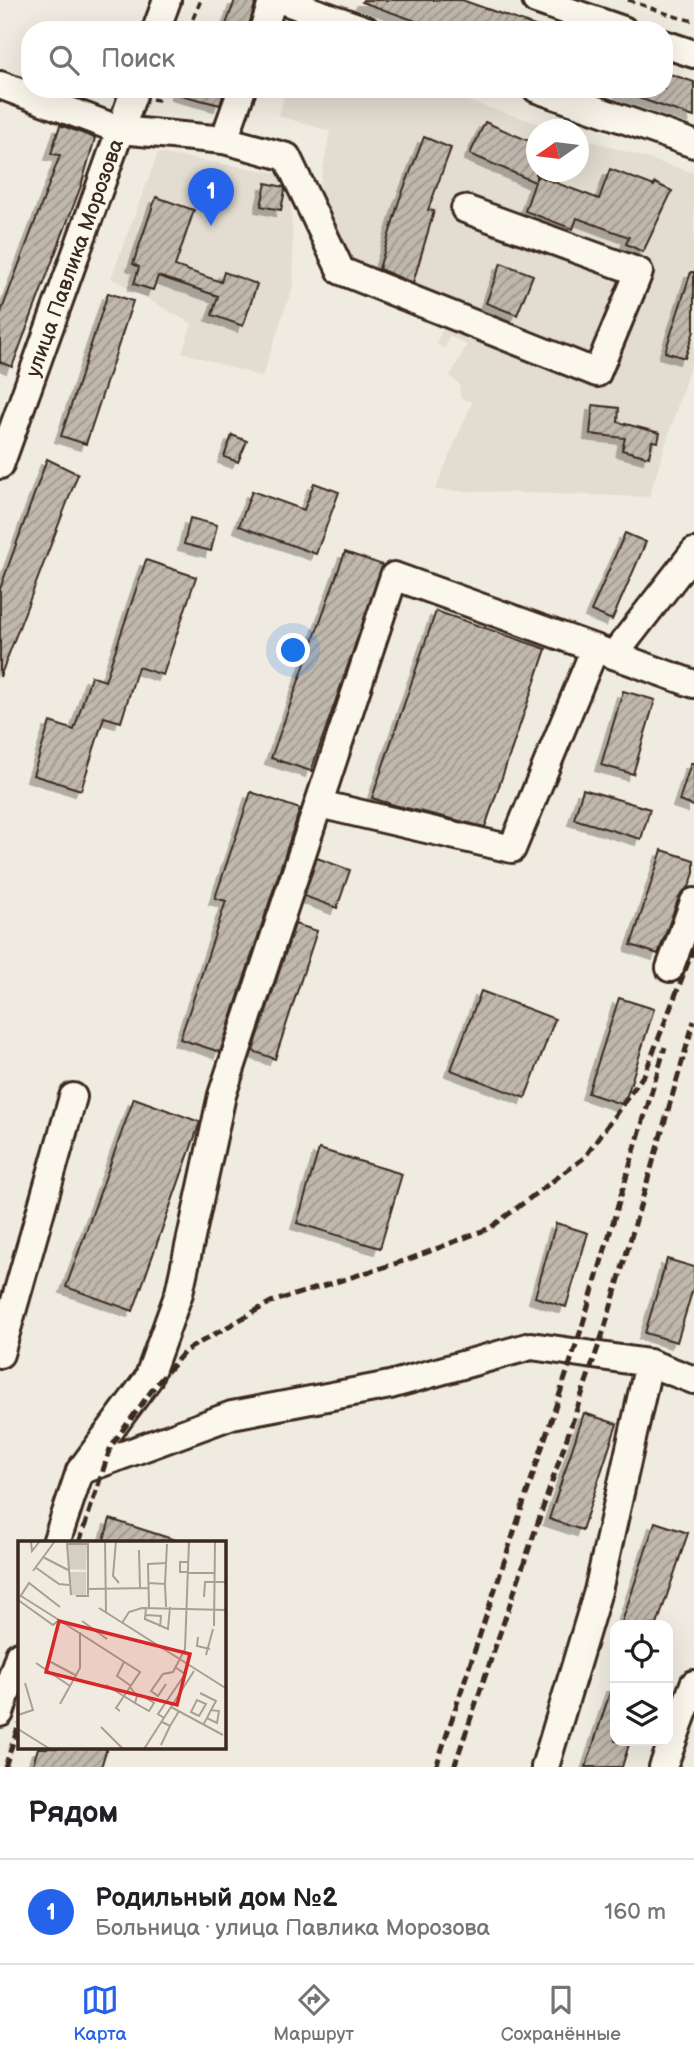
<!DOCTYPE html>
<html lang="ru">
<head>
<meta charset="utf-8">
<style>
  :root { --surface:#fff; --page:#f6f6f6; --text:#202124; --muted:#757577; --line:#e0e0e0; --accent:#2563eb }
  body { margin:0; font-family:"Balsamiq Sans",sans-serif; background:var(--page); color:var(--text) }
  .controls { position:absolute; right:21px; bottom:21px; display:grid; overflow:hidden; border-radius:14px; box-shadow:0 7px 28px #0002 }
  .controls button { width:63px; height:63px; display:grid; place-items:center; padding:0; border:0; border-bottom:2px solid var(--line); background:var(--surface); color:var(--text); font:35px sans-serif }
  .compass { position:absolute; left:526px; top:119px; width:63px; height:63px; border-radius:50%; background:var(--surface); box-shadow:0 7px 28px #0002; rotate:256deg }
  .you { position:absolute; left:294px; top:651px; width:24px; height:24px; margin:-18px; border:5px solid #fff; border-radius:50%; background:#1a73e8; box-shadow:0 0 0 10px #1a73e833 }
  .badge { display:grid; place-items:center; width:46px; height:46px; border-radius:50%; background:var(--accent); color:#fff; font-size:23px; font-weight:700 }
  .pin { position:absolute; translate:-50% -58px; filter:drop-shadow(0 2px 4px #0008) }
  .pin::after { content:''; position:absolute; top:37px; width:24px; height:21px; background:inherit; clip-path:polygon(0 0,100% 0,50% 100%) }
  .list { margin:0; padding:0; list-style:none }
  h2 { display:flex; justify-content:space-between; align-items:center; height:91px; margin:0; padding:0 28px; font-size:30px }
  h2 small { font-size:23px; font-weight:400; color:var(--muted) }
  .list li { display:grid; grid-template-columns:46px 1fr auto; gap:21px; align-items:center; box-sizing:border-box; height:105px; padding:0 28px; border-top:2px solid var(--line) }
  .list b { display:block; font-size:26px; white-space:nowrap }
  .list p { margin:0; font-size:23px; white-space:nowrap; color:var(--muted) }
  .list em { font-size:23px; font-style:normal; color:var(--muted) }
  .icon { flex:none; width:38px; height:38px; fill:none; stroke:currentColor; stroke-width:2; stroke-linecap:round; stroke-linejoin:round }
  .map { position:relative; flex:none; width:694px; height:1767px; overflow:hidden }
  .search { position:absolute; background:var(--surface); box-shadow:0 7px 28px #0002; left:21px; right:21px; top:21px; height:77px; display:flex; align-items:center; gap:18px; box-sizing:border-box; padding:0 24px; border-radius:28px; color:var(--muted); font-size:26px }
  .sheet { height:196px; background:var(--surface) }
  nav { display:flex; justify-content:space-around; align-items:center; box-sizing:border-box; height:98px; border-top:2px solid var(--line); background:var(--surface); font-size:19px; color:var(--muted) }
  nav a { display:grid; justify-items:center; gap:4px }
  nav .on { color:var(--accent) }
  .map>svg:first-child { display:block }
</style>
</head>
<body>
<div class="map">
<svg width="694" height="1767" viewBox="0 0 694 1767">
  <defs>
    <pattern id="building-hatch" width="6" height="6" patternUnits="userSpaceOnUse" patternTransform="scale(1.75)"><rect width="6" height="6" fill="#c0b8ad"/><path d="M-1 1l2-2M0 6l6-6M5 7l2-2" fill="none" stroke="#9d968c"/></pattern>
    <filter id="shadow"><feDropShadow dx="-6" dy="6" stdDeviation="0" flood-color="#0004"/></filter>
  </defs>
  <rect width="100%" height="100%" fill="#f0ebe0"/>
  <filter id="ink" filterUnits="userSpaceOnUse"><feTurbulence type="fractalNoise" baseFrequency=".0143" numOctaves="2"/><feDisplacementMap in="SourceGraphic" scale="14" xChannelSelector="R" yChannelSelector="G"/><feConvolveMatrix kernelMatrix="1 2 1 2 8 2 1 2 1" color-interpolation-filters="sRGB"/></filter>
  <g filter="url(#ink)">
    <!-- built -->
    <path fill="#e2dcd1" d="M286,89h143l127,40 -20,1v42h42l1,-35 115,36v181l-45,143 -214,-7 37,-88 -12,-4v-13l-10,-9 17,-31 -18,-9 -4,13 -9,-5 7,-16 -102,-57 -26,-59 15,-81 -51,-15z
      M158,153l132,22 4,108 -32,94 -80,-25 10,-28 -81,-46z"/>
    <!-- building -->
    <path fill="url(#building-hatch)" stroke="#3b2a1e" stroke-width="2" filter="url(#shadow)" d="M235,0h21l-8,30h-24z
      M363,0h99l79,28 -1,2h-99l-79,-28z
      M664,72l30,10v35l-73,-25v-3h43z
      M177,89h48l-5,16 -43,-11z
      M485,122l51,22v35l2,-3 61,23 11,-30 44,17 1,-3 17,8 -29,61 -17,-8 3,-7 -52,-19 -4,11 -48,-18 10,-29 -65,-28z
      M60,125l35,13 -14,48 -69,181 -12,-5v-47l60,-160 -9,-1z
      M424,137l27,11 -23,62 6,1 -21,72 -34,-14 20,-68z
      M266,183l18,4 1,3 -4,20 -20,-4z
      M156,197l38,13 -19,56 46,16 3,-10 33,12 -14,42 -31,-11 6,-19 -60,-20 -5,14 -19,-6 5,-17 -6,-3z
      M501,263l32,12 -16,40 -31,-12z
      M691,272h3v59l-9,27 -20,-6z
      M108,293l25,8 -47,143 -25,-8z
      M593,405l26,3 -1,14 42,11 -2,9 -6,-1 -3,16 -27,-7 3,-12 -35,-4z
      M232,435l15,6 -9,21 -14,-5z
      M47,459l31,15 -78,203v-88z
      M314,483l25,9 -23,62 -77,-28 13,-35 52,19z
      M190,518l27,7 -6,26 -27,-7z
      M625,533l21,9 -34,78 -21,-9z
      M345,552l38,13 -72,206 -40,-13z
      M146,560l50,17 -33,98 -25,-8 -17,55 -17,-5 -23,73 -48,-15 17,-53 24,8 17,-54 14,5z
      M436,611l110,38 -61,178 -91,-22 -22,-7z
      M623,691l32,9 -22,74 -32,-9z
      M691,763h3v43l-15,-5z
      M583,789l67,20 -9,30 -67,-20z
      M251,792l49,17 -80,243 -40,-13 46,-138 -11,-3z
      M662,850l32,10v13l-5,14 -10,10 -21,57 -27,-9z
      M317,858l33,12 -13,38 -33,-12z
      M295,924l22,7 -42,128 -22,-8z
      M481,991l74,28 -30,79 -74,-28z
      M619,998l35,11 -30,96 -36,-12z
      M134,1098l66,24 -67,189 -67,-24z
      M319,1149l83,25 -22,74 -83,-25z
      M556,1223l32,10 -22,74 -31,-10z
      M667,1259l27,8v18l-17,57 -32,-9z
      M584,1413l33,11 -35,106 -33,-11z
      M110,1519l65,21 -1,3h-71z
      M655,1522l33,11 -31,92h-36z
      M612,1686h3v55h15l-8,26h-36z
      M38,1748h69l-6,19h-69z"/>
    <g fill="none" stroke-linecap="round" stroke-linejoin="round">
      <defs>
        <g id="minor">
          <path d="M281,0l85,30"/>
          <path d="M536,0l87,30"/>
          <path d="M156,30l11,-30"/>
          <path d="M263,30l10,-30"/>
          <path d="M664,44l30,10"/>
          <path d="M0,85l120,45 104,10 63,17 54,114 256,102 42,-101 -174,-63"/>
          <path d="M537,89l157,55"/>
          <path d="M224,140l18,-51"/>
          <path id="s1" d="M0,465l135,-376"/>
          <path d="M614,655l80,-103"/>
          <path d="M319,804l193,45 83,-201"/>
          <path d="M670,968l24,-66"/>
          <path d="M0,1354l73,-257"/>
          <path d="M80,1471l152,-56 158,-30 141,-39 118,17 45,17"/>
          <path d="M56,1543l24,-72 68,-92 31,-86 43,-198 172,-519 300,108"/>
          <path d="M0,1713l19,-58"/>
          <path d="M545,1767l53,-176 51,-228"/>
          <path d="M663,1767l31,-83"/>
        </g>
      </defs>
      <!-- minor casing -->
      <use href="#minor" stroke="#3b2a1e" stroke-width="32"/>
      <!-- path -->
      <path stroke="#3b2a1e" stroke-width="3.5" stroke-dasharray="7 5" stroke-linecap="butt" d="M628,0l49,17 17,4
        M188,30l13,-30
        M152,99l6,1 5,-11"/>
      <!-- minor -->
      <use href="#minor" stroke="#fbf7ec" stroke-width="26"/>
      <!-- rail -->
      <path stroke="#3b2a1e" stroke-width="5" stroke-dasharray="10 5" stroke-linecap="butt" d="M79,1543l32,-97 44,-60 30,-35 86,-49 136,-42 83,-32 95,-71 60,-84 48,-123
        M5,1767l14,-43
        M436,1767l145,-437 84,-283
        M454,1767l151,-440 89,-306"/>
    </g>
  </g>
  <g text-anchor="middle" dominant-baseline="central" stroke-width="7" stroke-linejoin="round" paint-order="stroke">
    <!-- street labels -->
    <g font-size="21" fill="#3b2a1e" stroke="#fbf7ec">
      <text stroke="none"><textPath href="#s1" startOffset="220">улица Павлика Морозова</textPath></text>
    </g>
  </g>
  <!-- overview -->
  <g transform="translate(18 1541)">
    <rect width="208" height="208" fill="#f0ebe0"/>
    <path d="M50,4h19l-1,25 -18,-1zM52,31h16v24l-16,-1z" fill="#d5cec3"/>
    <path fill="none" stroke="#a89e92" stroke-width="2" d="M13,0l1,10 8,-10M87,0l1,71M98,0l-3,35 6,7M121,9l1,38M25,16l25,13M171,21h-9v10h9M17,26l24,17 10,1M15,30l22,-30M171,32h26M130,42l17,1 2,-40M147,43l1,23M70,48l61,-1M53,54l-4,-51h21v52h-12M2,56l9,-14 31,24M186,56l1,-15h22M0,59l35,25 6,-5 -38,-24M128,66l-1,12 23,10 2,-22M131,66l-1,-43 19,-1M81,67l128,81M128,74l15,1 -1,11M41,79l81,52 -24,36 4,3M64,80l25,18M104,82l7,-11 13,-4 85,2M196,85l1,-85M180,96l-1,9 13,3M188,114l7,-26M31,120l28,15M106,121l-7,14 14,10M18,122l34,23M148,143l-8,12 -7,-5 12,-17 10,-2 12,-23 4,-108M88,144l29,18M112,146l7,9 -2,7 14,8 5,-8 -8,-5M182,152l16,8 -5,9M42,163l20,-36v-36M153,166l52,28M177,173l4,2 7,-12 -9,-4 -6,12 4,2M0,174l15,-5 -8,-27M146,177l-6,-4 27,-40 -10,-7M144,181l8,4 9,-15M185,184l4,-7 10,5 2,-12 -8,-1 -4,8M83,186l22,22M0,188l32,20M143,204l9,-19M126,208l50,-78"/>
    <path fill="#d62828" fill-opacity="0.15" stroke="#d62828" stroke-width="3.5" d="M41,80l131,33 -13,51 -131,-33z"/>
    <rect width="208" height="208" fill="none" stroke="#3b2a1e" stroke-width="3.5"/>
  </g>
</svg>
<div class="controls">
<button><svg class="icon" aria-label="locate" viewBox="0 0 24 24"><circle cx="12" cy="12" r="6"/><path d="M12 2v4M12 18v4M2 12h4M18 12h4"/></svg></button>
<button><svg class="icon" aria-label="layers" viewBox="0 0 24 24"><path d="M12 4l9 5-9 5-9-5zM3 14l9 5 9-5"/></svg></button>
</div>
<svg class="compass" viewBox="-18 -18 36 36"><path d="M0-13l5 13h-10z" fill="#e53935"/><path d="M0 13l5-13h-10z" fill="#757577"/></svg>
<div class="you"></div>
<div class="pin badge" style="left:211px;top:226px">1</div>
<div class="search"><svg class="icon" aria-label="search" viewBox="0 0 24 24"><circle cx="10" cy="10" r="6"/><path d="M15 15l6 6"/></svg>Поиск</div>
</div>
<section class="sheet">
<h2>Рядом<small></small></h2>
<ul class="list">
<li><span class="badge">1</span><div><b>Родильный дом №2</b><p>Больница · улица Павлика Морозова</p></div><em>160 m</em></li>
</ul>
</section>
<nav>
<a class="on"><svg class="icon" aria-label="map" viewBox="0 0 24 24"><path d="M3 6l6-2 6 2 6-2v14l-6 2-6-2-6 2zM9 4v14M15 6v14"/></svg>Карта</a>
<a><svg class="icon" aria-label="directions" viewBox="0 0 24 24"><path d="M12 3l9 9-9 9-9-9zM9 14v-3h6M13 9l2 2-2 2"/></svg>Маршрут</a>
<a><svg class="icon" aria-label="saved" viewBox="0 0 24 24"><path d="M7 4h10v16l-5-4-5 4z"/></svg>Сохранённые</a>
</nav>
</body>
</html>
